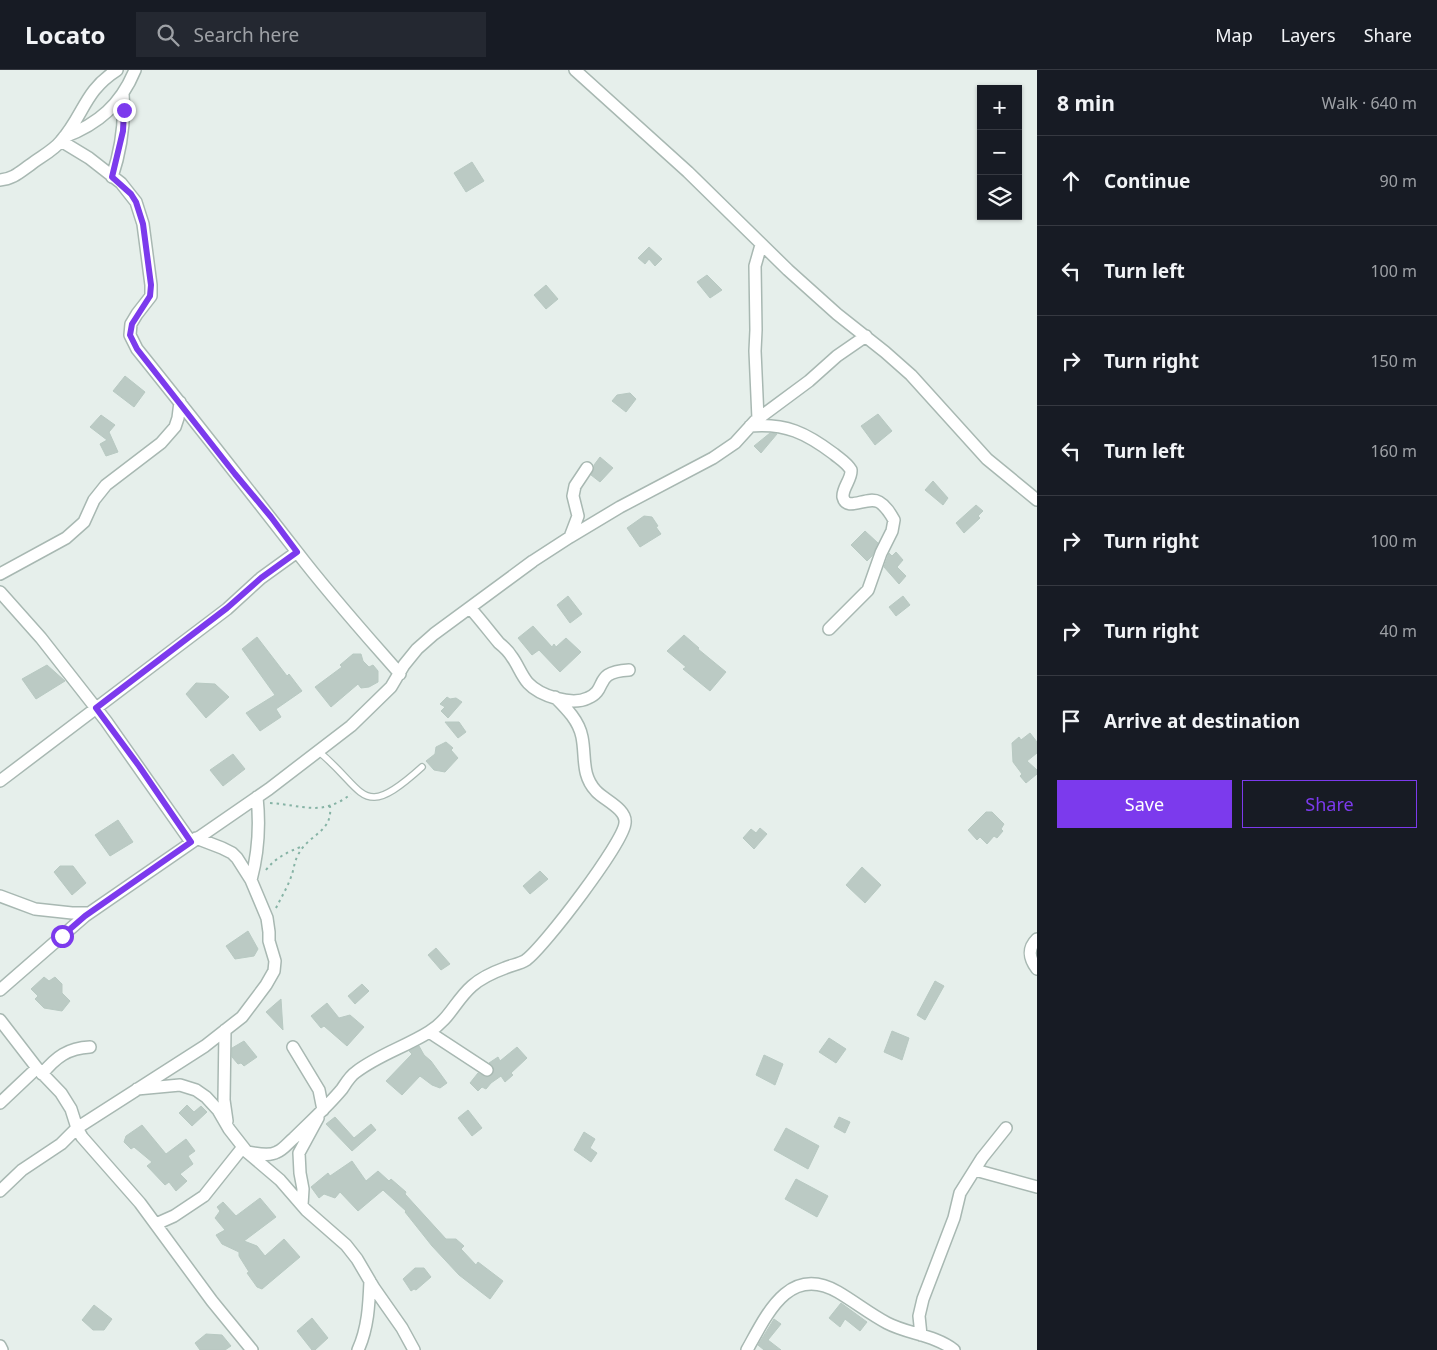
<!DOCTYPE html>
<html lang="en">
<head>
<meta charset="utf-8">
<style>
  :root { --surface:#171b24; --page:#242831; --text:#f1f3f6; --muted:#9ea1a6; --line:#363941; --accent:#7c3aed }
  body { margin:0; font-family:"Noto Sans",sans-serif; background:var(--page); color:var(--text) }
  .controls { position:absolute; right:15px; top:15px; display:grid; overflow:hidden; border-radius:0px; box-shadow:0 1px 4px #0004 }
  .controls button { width:45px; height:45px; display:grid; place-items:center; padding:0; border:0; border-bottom:1px solid var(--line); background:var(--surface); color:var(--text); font:25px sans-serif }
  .stop { position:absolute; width:15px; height:15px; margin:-11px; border:4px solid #7c3aed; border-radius:50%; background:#fff }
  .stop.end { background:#7c3aed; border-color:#fff; box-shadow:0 1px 5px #0008 }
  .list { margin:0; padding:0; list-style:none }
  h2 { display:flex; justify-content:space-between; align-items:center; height:65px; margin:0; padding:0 20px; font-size:21px }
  h2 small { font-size:16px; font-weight:400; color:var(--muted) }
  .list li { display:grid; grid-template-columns:32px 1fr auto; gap:15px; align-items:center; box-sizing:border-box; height:90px; padding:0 20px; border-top:1px solid var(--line) }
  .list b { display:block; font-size:19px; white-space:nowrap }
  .list em { font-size:16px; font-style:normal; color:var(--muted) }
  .actions { display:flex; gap:10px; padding:15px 20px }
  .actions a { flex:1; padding:11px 0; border:1px solid var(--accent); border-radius:0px; text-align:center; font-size:18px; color:var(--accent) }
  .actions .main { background:var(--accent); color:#fff }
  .icon { flex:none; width:28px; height:28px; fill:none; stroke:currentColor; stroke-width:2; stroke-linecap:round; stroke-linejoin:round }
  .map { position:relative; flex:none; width:1037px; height:1280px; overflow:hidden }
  header { display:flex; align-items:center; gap:30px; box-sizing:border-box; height:70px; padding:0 25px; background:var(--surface); border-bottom:1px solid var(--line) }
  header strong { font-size:24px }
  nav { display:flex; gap:28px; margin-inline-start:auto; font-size:18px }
  .search { width:350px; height:45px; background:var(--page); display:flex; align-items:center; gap:12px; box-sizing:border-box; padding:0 18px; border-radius:0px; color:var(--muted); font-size:19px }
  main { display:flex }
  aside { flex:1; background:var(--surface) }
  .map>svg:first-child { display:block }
</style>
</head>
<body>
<header>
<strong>Locato</strong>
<div class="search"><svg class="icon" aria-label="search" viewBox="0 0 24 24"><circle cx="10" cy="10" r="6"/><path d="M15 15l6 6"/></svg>Search here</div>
<nav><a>Map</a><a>Layers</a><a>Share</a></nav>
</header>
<main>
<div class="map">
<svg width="1037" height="1280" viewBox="0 0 1037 1280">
  <rect width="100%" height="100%" fill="#e6efeb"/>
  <!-- building -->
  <path fill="#bbcac4" stroke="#b8c9c2" d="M472,92l12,19 -18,11 -12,-19z
    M649,177l13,12 -7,7 -6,-7 -4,5 -7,-6z
    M707,205l15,15 -12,8 -13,-16z
    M546,215l12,14 -12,10 -12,-14z
    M125,306l20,16 -11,15 -21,-16z
    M630,323l6,6 -10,13 -14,-11 5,-6z
    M878,344l14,17 -17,14 -14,-19z
    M101,345l14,10 -6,7 9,20 -12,4 -6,-12 7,-4 -17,-13z
    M770,363l7,1 -16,19 -7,-7z
    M600,387l13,11 -13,14 -9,-7 3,-6v-4z
    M933,411l15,17 -5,7 -18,-15z
    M976,435l7,6 -5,5 2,2 -16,15 -8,-10z
    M644,446l8,1 6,9 -2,1 5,7 -21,13 -13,-19z
    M865,461l13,12 -6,13 -5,5 -16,-16z
    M896,482l7,8 -6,7 9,9 -7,8 -15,-17 5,-14 3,3z
    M568,526l14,18 -12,9 -13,-18z
    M903,526l7,9 -14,11 -7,-9z
    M533,556l19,21 2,-3 2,3 10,-9 15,14 -21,20 -21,-22 -7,5 -14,-17z
    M684,565l15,13 -1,1 28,23 -16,19 -27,-22 3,-2 -19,-16z
    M257,567l30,39 2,-2 13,17 -26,18 5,8 -21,14 -14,-18 29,-18 -33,-46z
    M353,584h8l2,7 6,6 4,-2 5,6v11l-9,5 -8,1 -3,-4 -27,23 -16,-20 27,-20 -2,-2z
    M47,595l18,16 -29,18 -14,-20z
    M196,613l19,1 14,13 -23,21 -20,-24z
    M447,627l3,2 6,-1 6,4 -14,16 -7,-7 4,-4 -5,-3z
    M445,652h14l7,10 -8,6z
    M1030,663l7,9v11l-10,8 10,9v4l-11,9 -6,-7 2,-2 -9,-12 -1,-19 7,-6 2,3z
    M446,672l7,6 -2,2 7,8 -13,14 -11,-2 -8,-9 9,-7 1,-7z
    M233,684l12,15 -22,17 -13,-16z
    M986,742h6l12,12 -3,5 2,2 -6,7 -3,-2 -7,8 -7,-7 -3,3 -9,-10z
    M118,750l15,22 -23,14 -15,-21z
    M760,758l7,6 -13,15 -11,-11 8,-9 5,4z
    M60,796h13l13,17 -14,12 -18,-23z
    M862,797l19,18 -16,18 -19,-18z
    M540,801l8,8 -18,15 -7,-8z
    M248,861l10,18 -4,7 -19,3 -9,-13z
    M436,878l14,16 -9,6 -13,-15z
    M44,907l5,4 6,-4 7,7v9l8,8 -8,10 -18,-3 -9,-9 3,-3 -7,-7z
    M935,911l9,5 -19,34 -8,-5z
    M362,914l7,7 -14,13 -7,-8z
    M281,929l2,31 -17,-18z
    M327,933l12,15 11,-3 14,12 -17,19 -23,-20 -3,2 -10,-12z
    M892,961l17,7 -7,22 -18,-8z
    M829,968l17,11 -10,14 -17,-11z
    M244,971l13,16 -13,9 -3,-3 -3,1 -6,-7v-9z
    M419,976l5,9 7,6 16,22 -7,5 -8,-3 -12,-9 -18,19 -16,-14 26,-27 -3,-3z
    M517,977l10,11 -16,15 2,2 -8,7 -4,-6 -10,7 -5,6 -4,-2 -4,4 -8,-8 8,-10 8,4 5,-1 3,-6 -1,-4 -4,-3 9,-6 2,4z
    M764,985l19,9 -8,21 -19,-10z
    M187,1035l7,7 7,-6 6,6 -15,14 -13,-13z
    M468,1040l14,18 -10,8 -14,-18z
    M335,1047l19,21 17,-14 5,6 -24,21 -26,-27z
    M839,1047l11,5 -5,11 -11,-6z
    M142,1055l24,29 20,-15 9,12 -7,5 5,8 -13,10 7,7 -11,10 -7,-9 -4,3 -18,-19 5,-4 -18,-15 -3,2 -7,-7 2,-6z
    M786,1058l33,18 -11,23 -34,-19z
    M584,1062l11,7 -5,9 7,5 -6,9 -17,-12z
    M352,1091l14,20 12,-10 11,10 2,-2 15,13 -1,2 41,45h10l8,7 -3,3 15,16 2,-3 25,19 -13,18 -31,-24 -27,-29 -27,-34 1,-1 -23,-21 -25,21 -18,-19 -5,6 -11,-4 -5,4 -8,-11 17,-14 2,3z
    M796,1109l32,17 -11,21 -32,-18z
    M260,1128l16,19 -32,24 13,5 8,10 19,-17 16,18 -38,32 -5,-2 -10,-14 2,-1 -10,-16v-4l-17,-8 -6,-9 9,-5 -10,-12 5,-7 -3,-4 6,-5 13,14z
    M415,1198h9l7,9 -15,13 -2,-1 -3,2 -8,-12z
    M841,1233l26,19 -7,9 -15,-12 -5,8 -11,-9z
    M94,1235l18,14 -8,11h-11l-11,-10z
    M312,1248l16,20 -13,12h-3l-15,-19z
    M774,1249l7,5 -13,16 13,10h-17l-6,-5z
    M206,1264l16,1 9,11 -6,4h-25l-5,-7z"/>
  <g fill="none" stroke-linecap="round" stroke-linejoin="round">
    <defs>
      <path id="service" d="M318,681c49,40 42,72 104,16"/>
      <path id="minor" d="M575,0l113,102 100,98 49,44 48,38 26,23 76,84 50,41
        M64,67c35,-13 57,-33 71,-67
        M61,71l28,17 32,25 15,19 7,22 8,61v11l-14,18 -6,10 -1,11 7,14c54,67 107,135 160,203 32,42 68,82 103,122
        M112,107c9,-27 13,-55 11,-83
        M0,110c13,-1 20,-8 30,-15 10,-8 23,-14 31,-24 23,-26 23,-50 56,-71
        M758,349l-3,-68 1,-21 -1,-64 6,-21
        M750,356c36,-3 56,7 84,28 6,5 13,9 17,16 1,9 -9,18 -8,27 4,16 24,-2 36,5 7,4 11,11 15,18l-2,11 -11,22 -13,37 -39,39
        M570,467l8,-21 -5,-20 2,-10 12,-18
        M0,504l66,-36 18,-16 10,-22 12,-15 55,-42 14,-16 3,-9 2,-16
        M0,522l41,46 65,83 85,121
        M470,538c10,11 19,23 29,35 5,4 10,9 13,14 6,8 9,18 16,26 12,13 44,23 60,15 21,-9 4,-26 41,-28
        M0,711l227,-172 34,-31 36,-26
        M251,810c7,-26 9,-55 6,-83
        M0,826l35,13 37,4h17
        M1037,869c-10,10 -8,19 0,30
        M0,920l85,-74 184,-127 82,-63 40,-39 13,-22 13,-16 17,-15 99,-73 37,-24 50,-30 93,-49 22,-15 20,-22 54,-40 28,-25 29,-20
        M0,950l37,48 24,25 10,16 6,19 5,9 58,66 72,98 40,49
        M225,960l-1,70 3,21
        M429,962l58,38
        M293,977l26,43 4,20
        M42,1004c14,-17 26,-26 48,-27
        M137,1019l43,-4 16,5 10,7 12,13 11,19 18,23 33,28 26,30 40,35 11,14 17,29 28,40 12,22
        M0,1033l37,-35
        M247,1082c10,1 21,5 30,0 6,-2 12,-10 17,-14 16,-16 33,-31 48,-49 4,-6 8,-13 14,-17 22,-17 49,-25 73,-40 21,-13 26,-31 43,-46 9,-8 22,-14 33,-18 7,-3 15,-4 21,-8 18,-13 98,-118 99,-137 2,-14 -21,-23 -29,-32 -15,-16 -10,-34 -14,-54 -3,-16 -15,-28 -27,-40
        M975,1100l62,17
        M0,1121l22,-21 39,-26 16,-16 128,-82 37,-29 24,-32 8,-14 1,-10 -6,-20v-9l-2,-14 -16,-38 -14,-22 -5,-5 -10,-5 -26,-10
        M302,1135l1,-16 -3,-16 -1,-20 19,-35
        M156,1154l18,-8 30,-20 39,-49
        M921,1265l-2,-19 4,-17 31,-81 6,-25 22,-35 24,-30
        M0,1276l2,4
        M358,1280c10,-22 11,-45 12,-69
        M747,1280c20,-36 42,-86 91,-58 17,10 32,22 49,31 21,11 48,12 67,27"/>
    </defs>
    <!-- service casing -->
    <use href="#service" stroke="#a8b8b2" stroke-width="8"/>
    <!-- minor casing -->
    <use href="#minor" stroke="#a8b8b2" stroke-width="14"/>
    <!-- path -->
    <path stroke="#86b3a5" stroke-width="2" stroke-dasharray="2.5 4" stroke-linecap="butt" d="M270,733c33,2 52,14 81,-9
      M266,800c10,-13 22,-18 37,-24
      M276,838c5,-10 11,-20 15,-31 3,-7 3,-15 7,-22 10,-21 35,-22 32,-49"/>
    <!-- service -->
    <use href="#service" stroke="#fff" stroke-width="5.5"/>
    <!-- minor -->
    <use href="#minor" stroke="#fff" stroke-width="11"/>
  </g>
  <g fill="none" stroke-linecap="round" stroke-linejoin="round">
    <!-- route -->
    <path stroke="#7c3aed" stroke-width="6" d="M62,866l23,-20 106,-74 -52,-76 -43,-58 131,-100 34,-30 36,-26 -26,-35 -36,-43 -98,-125 -7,-14 2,-11 18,-28 1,-11 -8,-61 -7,-22 -5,-8 -19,-17 11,-46 1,-21"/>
  </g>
</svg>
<div class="controls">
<button>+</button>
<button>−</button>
<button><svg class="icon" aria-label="layers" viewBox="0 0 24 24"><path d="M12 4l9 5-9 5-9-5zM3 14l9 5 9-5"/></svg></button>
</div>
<div class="stop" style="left:62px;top:866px"></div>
<div class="stop end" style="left:124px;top:40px"></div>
</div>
<aside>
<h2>8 min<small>Walk · 640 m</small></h2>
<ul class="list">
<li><svg class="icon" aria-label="ahead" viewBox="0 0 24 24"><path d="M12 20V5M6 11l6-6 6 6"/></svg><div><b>Continue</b></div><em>90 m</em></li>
<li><svg class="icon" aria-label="left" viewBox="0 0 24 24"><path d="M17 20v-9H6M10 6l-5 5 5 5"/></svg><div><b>Turn left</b></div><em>100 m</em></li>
<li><svg class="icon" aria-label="right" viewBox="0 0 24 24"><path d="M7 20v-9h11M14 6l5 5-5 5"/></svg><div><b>Turn right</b></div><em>150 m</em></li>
<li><svg class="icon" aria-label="left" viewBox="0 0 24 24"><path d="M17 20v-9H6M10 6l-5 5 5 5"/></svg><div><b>Turn left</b></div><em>160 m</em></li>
<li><svg class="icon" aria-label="right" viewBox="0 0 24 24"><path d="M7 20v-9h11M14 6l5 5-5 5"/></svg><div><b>Turn right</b></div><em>100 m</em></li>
<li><svg class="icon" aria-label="right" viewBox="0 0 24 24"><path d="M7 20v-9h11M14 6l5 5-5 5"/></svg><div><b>Turn right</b></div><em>40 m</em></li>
<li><svg class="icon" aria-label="arrive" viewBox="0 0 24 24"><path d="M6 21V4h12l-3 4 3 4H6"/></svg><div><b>Arrive at destination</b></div></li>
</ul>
<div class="actions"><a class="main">Save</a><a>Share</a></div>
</aside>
</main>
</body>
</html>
